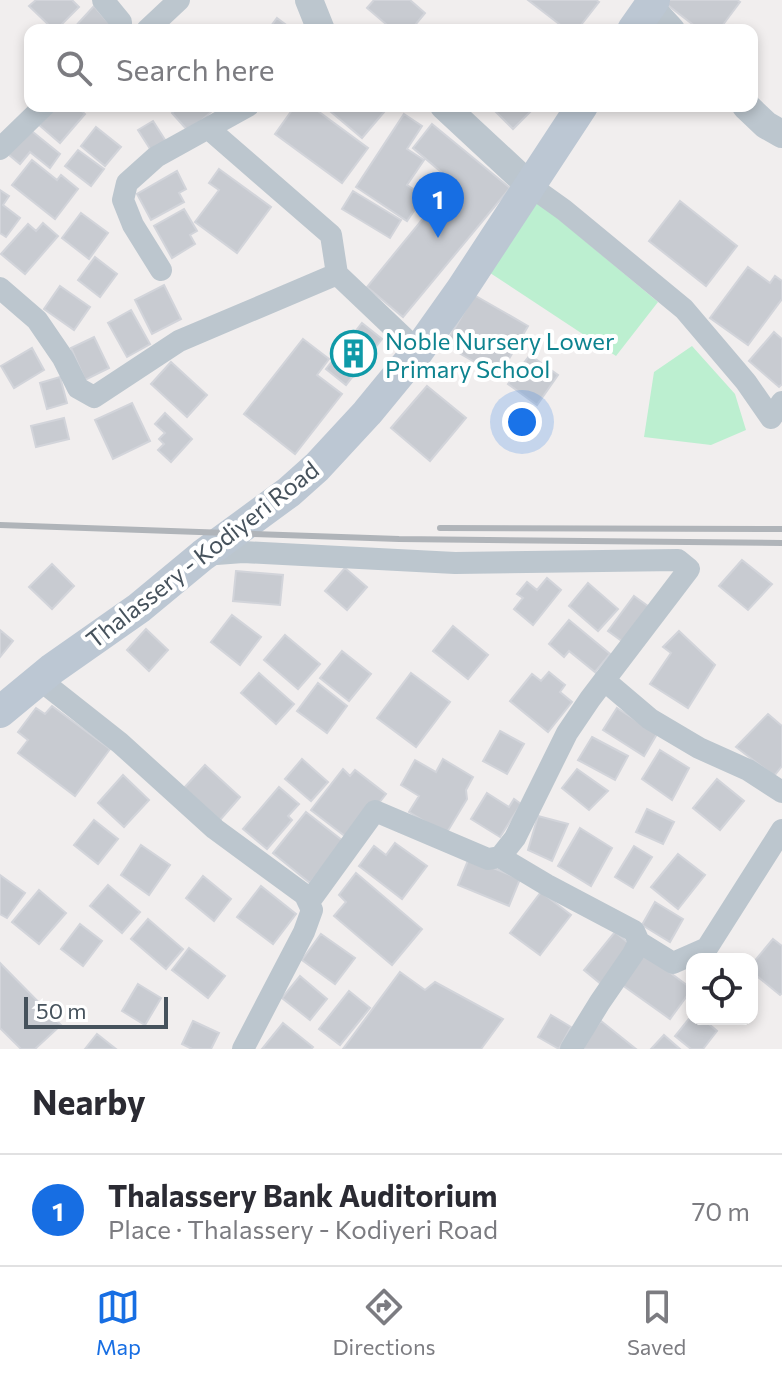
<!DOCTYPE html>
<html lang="en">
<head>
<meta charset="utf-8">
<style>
  :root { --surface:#fff; --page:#f7f7f7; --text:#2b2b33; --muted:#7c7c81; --line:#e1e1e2; --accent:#176ee3 }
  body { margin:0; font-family:Commissioner,sans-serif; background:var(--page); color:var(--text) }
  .controls { position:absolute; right:24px; bottom:24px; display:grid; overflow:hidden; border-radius:16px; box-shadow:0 4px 12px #0003 }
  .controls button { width:72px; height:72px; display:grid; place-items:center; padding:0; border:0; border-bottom:2px solid var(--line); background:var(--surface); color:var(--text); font:40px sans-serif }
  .scale { position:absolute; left:24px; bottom:20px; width:144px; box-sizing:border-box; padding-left:8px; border:4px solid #46525c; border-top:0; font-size:22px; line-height:28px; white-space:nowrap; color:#46525c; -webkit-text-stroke:6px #fff; paint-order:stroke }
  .you { position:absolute; left:522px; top:422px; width:28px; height:28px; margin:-20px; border:6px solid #fff; border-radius:50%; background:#1a73e8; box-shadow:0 0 0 12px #1a73e833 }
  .badge { display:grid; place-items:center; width:52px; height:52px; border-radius:50%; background:var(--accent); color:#fff; font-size:26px; font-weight:700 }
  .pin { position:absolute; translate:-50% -66px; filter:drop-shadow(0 2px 4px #0008) }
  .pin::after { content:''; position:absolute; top:42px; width:28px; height:24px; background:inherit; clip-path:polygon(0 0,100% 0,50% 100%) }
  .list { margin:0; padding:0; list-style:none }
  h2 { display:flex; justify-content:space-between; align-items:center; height:104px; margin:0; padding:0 32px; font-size:34px }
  h2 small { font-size:26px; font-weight:400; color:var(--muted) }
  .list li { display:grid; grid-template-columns:52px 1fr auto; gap:24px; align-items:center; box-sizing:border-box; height:112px; padding:0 32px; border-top:2px solid var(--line) }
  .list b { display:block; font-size:30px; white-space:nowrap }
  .list p { margin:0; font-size:26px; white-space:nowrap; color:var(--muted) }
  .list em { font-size:26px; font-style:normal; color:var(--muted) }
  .icon { flex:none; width:44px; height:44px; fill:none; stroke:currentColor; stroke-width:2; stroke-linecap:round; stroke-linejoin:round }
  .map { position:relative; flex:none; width:782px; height:1049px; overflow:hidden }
  .search { position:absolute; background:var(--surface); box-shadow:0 4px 12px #0003; left:24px; right:24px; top:24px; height:88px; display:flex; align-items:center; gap:20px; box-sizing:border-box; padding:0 28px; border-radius:16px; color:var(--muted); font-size:30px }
  .sheet { height:216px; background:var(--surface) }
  nav { display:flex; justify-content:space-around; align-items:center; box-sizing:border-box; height:112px; border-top:2px solid var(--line); background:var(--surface); font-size:22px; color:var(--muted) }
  nav a { display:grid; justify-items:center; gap:4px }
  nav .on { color:var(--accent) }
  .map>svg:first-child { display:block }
</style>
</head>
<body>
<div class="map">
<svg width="782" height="1049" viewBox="0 0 782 1049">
  <rect width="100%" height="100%" fill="#f1eeee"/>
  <!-- green -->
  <path fill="#bcefd0" d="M530,195l128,107 -42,54 -135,-89z
    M692,346l43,48 11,36 -35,15 -67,-8 10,-65z"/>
  <!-- building -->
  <path fill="#c8cbd1" stroke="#d2d4da" stroke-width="2" d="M36,0h36l7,7 -23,23h-2l-25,-24z
    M374,0h36l15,13 -14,17h-18l-26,-22z
    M528,0h68l3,2 -22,28h-10z
    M667,0h70l3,2 -21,28h-19l-35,-27z
    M94,6l21,24h-43z
    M277,18l16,12h-25z
    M55,106h21l9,8 -25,29 -21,-18z
    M179,106h28l5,5 -23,21 -17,-19z
    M295,106h16l57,42 -26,35 -67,-49z
    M324,106h53l7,6 -22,26z
    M490,106h46l-23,23z
    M404,114l18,12 -15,23 17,11 -17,25 17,11 -17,25 -51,-34z
    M153,121l14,22 -15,9 -14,-22z
    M432,124l78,64 -107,129 -36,-30 86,-105 -40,-34z
    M96,127l25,20 -16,19 -24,-20z
    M28,128l32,26 -10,14 -20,-16 -10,12 -12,-10z
    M78,150l26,19 -13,17 -26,-20z
    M32,160l25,20 4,-5 17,14 -23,30 -43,-34z
    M219,169l52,38 -34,46 -42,-31 24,-32 -10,-7z
    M177,171l9,18 -7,4 5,9 -33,18 -14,-26z
    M0,190l9,6 -6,9 17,13 -14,19 -6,-4z
    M353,191l48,29 -11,18 -48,-29z
    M680,201l57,45 -31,40 -57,-45z
    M184,209l13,22 -7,4 5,9 -23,14 -18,-32z
    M81,213l27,20 -19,26 -27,-21z
    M43,223l15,13 -33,38 -24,-20 27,-30 8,7z
    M95,257l22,17 -17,23 -22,-17z
    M748,267l22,16 5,-7 7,5v18l-34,46 -38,-27z
    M164,285l17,34 -29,15 -17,-34z
    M60,286l30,21 -16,23 -30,-21z
    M474,295l54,31 -29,50 -54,-31z
    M131,310l19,34 -23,13 -19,-34z
    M362,323l20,16 -36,46 -20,-16z
    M774,332l8,7v45l-3,3 -30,-26z
    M94,337l15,31 -24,12 -14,-32z
    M303,339l26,20 -12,16 25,19 -47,60 -51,-40z
    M32,348l12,22 -30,18 -13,-22z
    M530,355l28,20 -21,30 -29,-21z
    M171,362l36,33 -20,22 -36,-33z
    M60,377l7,26 -20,6 -7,-26z
    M427,386l39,32 -36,43 -39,-33z
    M132,403l18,38 -37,18 -18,-39z
    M165,413l27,26 -21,23 -13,-12 6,-6 -5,-5 6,-6 -10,-9z
    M64,418l5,21 -33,8 -5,-21z
    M742,560l30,24 -24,26 -29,-24z
    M52,564l22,22 -22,23 -23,-22z
    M345,568l22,19 -20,23 -22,-19z
    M236,571l47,4 -3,30 -47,-4z
    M547,578l14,12 -28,35 -19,-16 9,-11 -6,-4 10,-12 10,8z
    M588,583l30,26 -20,22 -29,-25z
    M634,596l18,13 -26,35 -18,-13z
    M232,615l29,22 -21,28 -29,-23z
    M569,620l41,34 -15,18 -26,-21 -5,6 -15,-13z
    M453,626l35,29 -20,24 -35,-28z
    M146,629l22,21 -19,21 -22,-21z
    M0,630l13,11 -13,16z
    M679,631l36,34 -27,43 -38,-24 21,-31 -8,-6z
    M285,635l35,29 -22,25 -34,-29z
    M342,651l29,23 -22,27 -29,-23z
    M549,672l16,13 -5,7 12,10 -24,30 -38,-31 22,-27 9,7z
    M259,673l35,31 -18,20 -35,-31z
    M411,673l39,29 -34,45 -39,-29z
    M318,683l29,23 -20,27 -30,-22z
    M52,706l58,43 -35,47 -57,-43 10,-13 -10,-8 18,-24 9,6z
    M617,708l40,26 -13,22 -41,-26z
    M768,714l14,12v40l-8,10 -38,-29z
    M500,731l24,13 -17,30 -24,-13z
    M592,737l36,19 -13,24 -37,-20z
    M660,750l29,18 -17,32 -30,-21z
    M302,759l26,23 -17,19 -26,-22z
    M443,759l30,18 -7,13 1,9 -21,35 -37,-22 10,-16 -18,-11 14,-25 21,12z
    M205,765l35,32 -20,23 -36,-32z
    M343,769l7,7 5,-6 31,24 -36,46 -39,-30z
    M577,769l31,22 -19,19 -27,-22z
    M123,775l26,25 -25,27 -26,-24z
    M717,779l27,22 -24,29 -27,-22z
    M279,787l20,17 -11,12 4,4 -25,29 -24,-20z
    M487,793l22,14 5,-8 7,5 -21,33 -29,-18z
    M647,809l27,13 -11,22 -27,-12z
    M306,812l37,29 -33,42 -37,-30z
    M538,816l30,8 -16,37 -24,-11z
    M94,820l24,19 -20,25 -24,-19z
    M580,828l32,20 -21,38 -33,-20z
    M395,843l32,23 -25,33 -43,-33 15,-20 12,9z
    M141,845l29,20 -21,30 -28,-20z
    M634,846l18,11 -19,31 -18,-11z
    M678,854l27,21 -27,34 -27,-22z
    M469,858l51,21 -11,27 -51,-21z
    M356,873l66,56 -30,36 -58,-49 12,-14 -7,-7z
    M0,875l25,18 -18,25 -7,-4z
    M203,876l28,23 -17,22 -28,-23z
    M108,885l32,27 -18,21 -32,-27z
    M261,886l35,28 -23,30 -36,-27z
    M39,890l27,23 -27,31 -27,-22z
    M541,892l30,23 -31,40 -30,-22z
    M655,902l28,17 -13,23 -28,-17z
    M148,919l35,30 -17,20 -35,-30z
    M80,924l22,17 -19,25 -22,-17z
    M615,932l17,14 -31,38 -17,-14z
    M321,934l34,24 -20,26 -33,-24z
    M773,939l9,7v47l-2,2 -28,-23v-8z
    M189,948l36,28 -17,22 -36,-28z
    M641,951l51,38 -22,30 -52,-37z
    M0,963l61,62 -26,24h-14l-21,-21z
    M400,972l25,18 10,-8 68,37 -22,30h-138z
    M300,976l27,23 -17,21 -28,-22z
    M138,984l23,14 -16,27 -23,-14z
    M349,991l21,17 -30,37 -21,-16z
    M551,1015l20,12 -12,22 -21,-12z
    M692,1015v4h11l14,12 -14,18h-12l-16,-13z
    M193,1021l26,12 -8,16h-19l-10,-5z
    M601,1021l35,28h-51l-4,-3z
    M283,1023l30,24 -2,2h-49z
    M97,1034l19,15h-31z
    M664,1035l16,14h-29z"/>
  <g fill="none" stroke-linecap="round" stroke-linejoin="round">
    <!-- minor -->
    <path stroke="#bcc6ce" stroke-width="22" d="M103,0l18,22v8
      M147,30l32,-30
      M209,129l122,106 6,39 81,77
      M0,149l44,-43
      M529,185l35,25 120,99 62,73 25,36 11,-16
      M161,270l-28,-45 -10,-25 4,-17 29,-26 92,-51
      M0,288l37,32 26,38 15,30 16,9 85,-56 158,-67
      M203,555l40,-3 212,11 223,-3 11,9 -99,130 -23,34 -52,105 -15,19 -12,2 -113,-48 -66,91
      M39,679l81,64 95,86 90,66 7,15 -8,22 -61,117
      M604,680l46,39 49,29 49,22 34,22
      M500,857l47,28 87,46 5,11 -6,12 -33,48 -29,47
      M639,942l34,21 34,-15 75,-118"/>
    <!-- tertiary -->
    <path stroke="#bcc6ce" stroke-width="28" d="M309,0l12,30
      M649,6l22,24
      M444,106l85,79
      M746,106l20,19 16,9"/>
    <!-- secondary -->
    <path stroke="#bcc7d3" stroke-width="32" d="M633,30l21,-30
      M0,712l52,-43 87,-61 64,-53 86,-63 28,-25 50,-54 51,-62 44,-62 120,-183"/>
    <!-- rail -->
    <path stroke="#b0b4b9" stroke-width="6" d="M0,525l399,14 383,4
      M440,528l342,1"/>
  </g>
  <!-- icons -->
  <defs>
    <symbol id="building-ring" viewBox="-11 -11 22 22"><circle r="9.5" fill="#fff" stroke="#0f9aa8" stroke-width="1.5"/><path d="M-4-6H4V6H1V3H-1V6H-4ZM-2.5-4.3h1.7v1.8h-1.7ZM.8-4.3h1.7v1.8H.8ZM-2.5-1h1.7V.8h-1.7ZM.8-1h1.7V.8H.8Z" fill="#0f9aa8"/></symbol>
  </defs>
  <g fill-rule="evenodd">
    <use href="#building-ring" x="328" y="328" width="51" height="51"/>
  </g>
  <g text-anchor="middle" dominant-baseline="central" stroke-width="8" stroke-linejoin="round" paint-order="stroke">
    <!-- culture labels -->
    <g font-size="24" fill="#0d838f" stroke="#fff" text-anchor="start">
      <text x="385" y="340">Noble Nursery Lower<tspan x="385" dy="28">Primary School</tspan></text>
    </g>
    <!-- street labels -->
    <g font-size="24" fill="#46525c" stroke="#fff">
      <text transform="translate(202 554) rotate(-38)">Thalassery - Kodiyeri Road</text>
    </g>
  </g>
</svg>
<div class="controls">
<button><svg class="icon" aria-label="locate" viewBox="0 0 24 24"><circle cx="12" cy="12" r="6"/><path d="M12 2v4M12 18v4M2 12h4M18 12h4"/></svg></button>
</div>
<div class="scale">50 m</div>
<div class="you"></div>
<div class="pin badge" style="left:438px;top:238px">1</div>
<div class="search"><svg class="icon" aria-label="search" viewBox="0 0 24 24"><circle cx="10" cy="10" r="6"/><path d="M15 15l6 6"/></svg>Search here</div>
</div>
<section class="sheet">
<h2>Nearby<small></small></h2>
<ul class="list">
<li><span class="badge">1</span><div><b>Thalassery Bank Auditorium</b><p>Place · Thalassery - Kodiyeri Road</p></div><em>70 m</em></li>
</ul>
</section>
<nav>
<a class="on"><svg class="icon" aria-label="map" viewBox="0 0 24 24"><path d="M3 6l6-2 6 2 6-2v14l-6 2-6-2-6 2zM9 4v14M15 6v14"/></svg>Map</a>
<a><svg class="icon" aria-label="directions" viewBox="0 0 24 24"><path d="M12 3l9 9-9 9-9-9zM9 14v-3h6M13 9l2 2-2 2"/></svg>Directions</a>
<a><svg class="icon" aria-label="saved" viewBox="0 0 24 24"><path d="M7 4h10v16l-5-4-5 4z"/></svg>Saved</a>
</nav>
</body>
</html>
